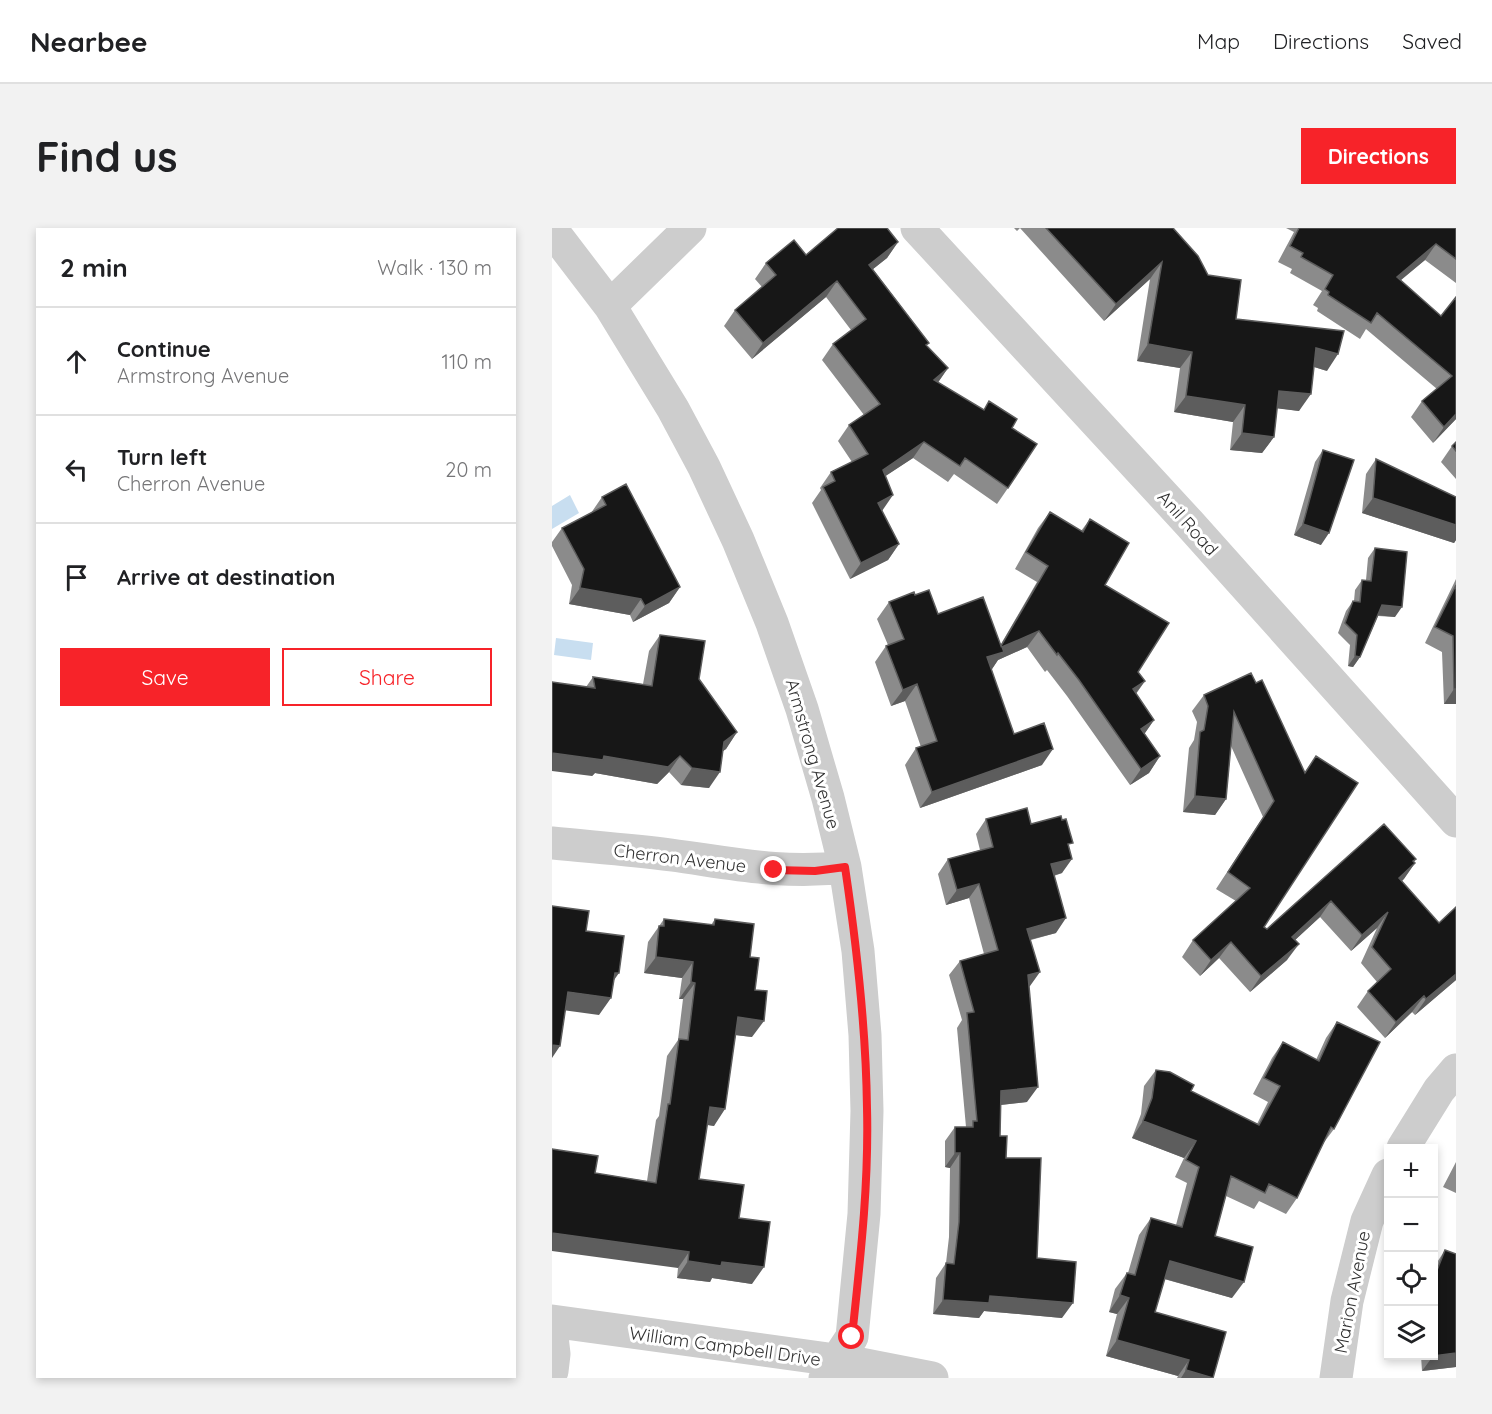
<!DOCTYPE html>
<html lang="en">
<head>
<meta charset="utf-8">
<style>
  :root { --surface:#fff; --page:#f2f2f2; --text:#202124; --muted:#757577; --line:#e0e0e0; --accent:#f72329 }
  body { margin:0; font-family:Quicksand,sans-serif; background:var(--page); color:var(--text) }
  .controls { position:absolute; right:18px; bottom:18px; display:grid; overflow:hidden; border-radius:0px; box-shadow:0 3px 9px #0003 }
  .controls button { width:54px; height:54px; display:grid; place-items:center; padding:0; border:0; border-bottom:2px solid var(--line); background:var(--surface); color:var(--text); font:30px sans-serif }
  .stop { position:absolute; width:18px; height:18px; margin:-14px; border:4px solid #f72329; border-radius:50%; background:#fff }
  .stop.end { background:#f72329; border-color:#fff; box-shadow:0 2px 6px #0008 }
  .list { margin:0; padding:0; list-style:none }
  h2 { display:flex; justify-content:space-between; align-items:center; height:78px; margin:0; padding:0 24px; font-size:26px }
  h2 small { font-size:20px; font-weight:400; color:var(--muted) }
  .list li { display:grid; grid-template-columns:39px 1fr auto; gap:18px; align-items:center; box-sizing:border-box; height:108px; padding:0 24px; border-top:2px solid var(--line) }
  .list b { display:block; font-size:22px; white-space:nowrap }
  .list p { margin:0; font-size:20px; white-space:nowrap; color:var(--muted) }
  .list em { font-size:20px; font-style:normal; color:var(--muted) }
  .actions { display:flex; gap:12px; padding:18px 24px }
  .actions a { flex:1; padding:14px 0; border:2px solid var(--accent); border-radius:0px; text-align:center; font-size:21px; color:var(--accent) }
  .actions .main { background:var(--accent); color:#fff }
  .icon { flex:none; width:33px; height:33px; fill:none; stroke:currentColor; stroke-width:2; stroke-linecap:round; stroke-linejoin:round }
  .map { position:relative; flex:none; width:904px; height:1150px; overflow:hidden; border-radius:0px }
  header { display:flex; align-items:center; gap:36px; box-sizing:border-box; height:84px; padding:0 30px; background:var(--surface); border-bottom:2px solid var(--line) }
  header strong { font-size:28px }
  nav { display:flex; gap:33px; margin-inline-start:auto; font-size:21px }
  .intro { display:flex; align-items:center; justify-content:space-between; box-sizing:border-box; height:144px; padding:0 36px }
  h1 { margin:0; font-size:42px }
  .button { padding:15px 27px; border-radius:0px; background:var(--accent); color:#fff; font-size:21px; font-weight:700 }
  main { display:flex; gap:36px; padding:0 36px }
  aside { flex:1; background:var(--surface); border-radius:0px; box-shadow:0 3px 9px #0003 }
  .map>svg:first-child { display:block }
</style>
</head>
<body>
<header>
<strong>Nearbee</strong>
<nav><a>Map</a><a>Directions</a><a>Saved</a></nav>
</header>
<div class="intro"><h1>Find us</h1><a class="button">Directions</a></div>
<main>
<aside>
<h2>2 min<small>Walk · 130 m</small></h2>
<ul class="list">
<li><svg class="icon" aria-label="ahead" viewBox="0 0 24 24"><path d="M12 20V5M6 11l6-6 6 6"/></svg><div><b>Continue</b><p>Armstrong Avenue</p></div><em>110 m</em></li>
<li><svg class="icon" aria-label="left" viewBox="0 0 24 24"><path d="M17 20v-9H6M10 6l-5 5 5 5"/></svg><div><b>Turn left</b><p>Cherron Avenue</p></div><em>20 m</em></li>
<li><svg class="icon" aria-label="arrive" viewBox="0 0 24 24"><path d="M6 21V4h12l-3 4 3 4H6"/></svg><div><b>Arrive at destination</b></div></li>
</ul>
<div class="actions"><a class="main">Save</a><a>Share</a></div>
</aside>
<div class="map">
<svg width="904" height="1150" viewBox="0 0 904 1150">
  <rect width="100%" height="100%" fill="#fff"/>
  <!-- water -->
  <path fill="#c8def0" d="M18,267l9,18 -27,16v-23z
    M4,410l37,5 -2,17 -37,-5z"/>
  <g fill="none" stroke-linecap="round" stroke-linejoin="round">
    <!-- minor -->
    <path stroke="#cdcdcd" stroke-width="33" d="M365,0l272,295 267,298
      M0,2l58,76 63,103 31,58 34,73 34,83 30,86 26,89 17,69 13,84 7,84 2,76 -3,103 -12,123 -27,41
      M58,78l80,-78
      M0,615c40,4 80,7 119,12 60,8 113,20 174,12
      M851,920l36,-58 17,-20
      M0,1093l298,41 82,16
      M0,1109l2,17 -2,17
      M784,1150l11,-77 20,-80 21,-46"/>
  </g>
  <!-- wall -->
  <path fill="#8b8b8b" d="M462,0h159l35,47 28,44 91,52 -13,-4 -15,44 -22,-3 -3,29 -12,16 -32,-3 3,-28 -59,-10 6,-44 -43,-7 13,-82 -46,42 -84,-93 -3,3z
    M734,0h170v55l-31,-23 -25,21 41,35 15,-19v122l-23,24 -22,-26 11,-16 15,-12 -71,-60 -6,10 -43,-28 1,-3 -5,-3 9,-14 -32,-18 2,-4 -14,-7 16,-30z
    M346,14l-11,16 -14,11 56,74 -3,3 22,22 -10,14 74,46 -4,60 -11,16 -43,-30 -6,8 -35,-24 -28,18 -3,35 17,33 -11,16 -38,19 -38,-76 9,-13 -1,-2 11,-16 21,-10 -14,-21 11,-16 15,-10 -42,-55 11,-16 18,-14 -25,-33 -74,62 -28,-33 11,-16 27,-23 -7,-8 11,-16 40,-8z
    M904,214v37l-15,-17 11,-16z
    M771,222l-2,95 -27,-10 21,-73z
    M824,231l80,38v43l-2,3 -92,-30 4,-39z
    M50,269l78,90 -11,16 -36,19 -3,-7 -61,-11 3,-19 -20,-39v-4l10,-14 29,-15z
    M498,284l31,19 9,-12 15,66 33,87 7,9 -9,13 18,26 -10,14 16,22 -11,17 -19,12 -63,-89 -20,-26 -2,2 -18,-25 -29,13 -6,9h-1l23,65 28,31 -122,43 -15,-43 11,-17 5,-1 -16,-46 -14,5 -16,-44 11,-16 2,-1 -11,-26 12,-17 26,-7 23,19 63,30 36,-62 -22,-13 23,-41z
    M823,320l20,69 -17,-1 -18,41 -7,10 -5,-1 2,-21 -12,-12 8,-22 7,-10h1l1,-11 7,-10h4l2,-22z
    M904,351v125h-12l-2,-52 -17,-9z
    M108,407l39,44 38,53 -11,17 -3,2 -14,37 -28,-3 -12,-13 -12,12 -62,-11 -3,3 -6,-89 7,-10 50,7 6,-33z
    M704,455l49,89 11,-16 -52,171 3,2 149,-70 -2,3 1,1 -13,18 54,99 -41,35 -3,-3 -27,26 -28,-31 11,-16 9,-9 -16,-19 16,-35 -26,23 -31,-34 -25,23 -8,20 -37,32 -31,-34 -19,18 -18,-19 11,-17 43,-39 -20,-12 47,-72 -32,-71 -5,53 -11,16 -32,-3 6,-64 5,-8 3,-18 -5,-11 12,-16z
    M434,591l45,5 38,24 -7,25 -8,3 2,57 -25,7 -1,46 -1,1 -2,115 -26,3 -1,31 37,122 25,60 -78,-7 -5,7 -46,-4 3,-36 10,-15 3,-26 1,-69 -5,-1v-26l10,-14h11l-9,-99 5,-8 -13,-45 11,-14 24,-7 -15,-56 -23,7 -8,-31 10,-15 32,-9 -4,-16z
    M112,691l47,6 4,-6 35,38 5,33 -3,47 -16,-2 -22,91 -7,-1 -8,54 40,39 13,66 -40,-6 -2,4 -33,-4 1,-10 -83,-95 52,8 9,-61 3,-4 8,-60 11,-16 5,-41h-4l3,-21 -38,-5 4,-31z
    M785,794l-3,107 -12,16 -25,53 -11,16 -27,-13 -5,8 -28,-13 -11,40 17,62 -68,-19 -9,33 58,66h-36l1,-2 -72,-20 11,-42 -8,-2 6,-23 12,-16h1l11,-38 12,-17 25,7 11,-42 -12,-6 9,-19 -52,-20 9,-24 3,-28 12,-16 35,21 66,33 11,-22 -15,-8 19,-36 11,-16 33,18 10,-22z
    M904,934v31l-13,-6z
    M893,1022l11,4v113l-34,4 -1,-15h13v-89z"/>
  <!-- shaded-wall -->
  <path fill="#5d5d5d" d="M346,14l-11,16 -29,23 11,-16z
    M884,16l-11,16 -40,33 12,-16z
    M610,34l-12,17 -46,42 12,-17z
    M285,53l-11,16 -74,62 11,-16z
    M596,116l44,8 -12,16 -43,-7z
    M764,120l22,6 -11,17 -22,-7z
    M396,140l-11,16 -3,-4z
    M727,163l32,3 -12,17 -32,-4z
    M634,168l59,9 -12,17 -59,-10z
    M904,186v5l-23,24 11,-16z
    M690,205l32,4 -12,16 -32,-3z
    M372,214l-11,16 -41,27 11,-15z
    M341,267l-11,16 -4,-8z
    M821,270l83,27v15l-2,3 -92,-30z
    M751,296l26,9 -8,12 -27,-10z
    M347,316l-11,16 -38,19 11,-16z
    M128,359l-11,16 -36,19 12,-16z
    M28,360l61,11 -11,16 -61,-11z
    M830,377l20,2 -7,10 -20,-2z
    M487,403l-12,16 -29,13 -6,9 -17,5 12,-17 15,-10z
    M803,428l5,1 -7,10 -5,-1z
    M593,453l-12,16v-8z
    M365,456l-12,17 -14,5 12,-16z
    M902,461h2v15h-12z
    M602,492l-11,16 -2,-7z
    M185,504l-11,17 -13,9 11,-16z
    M501,521l-11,16 -122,43 12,-16z
    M0,525l52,3h76l-11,16 -12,12 -62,-11 -3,3 -40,-5z
    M608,528l-11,17 -19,12 11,-16z
    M140,540l28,4 -11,16 -28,-3z
    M643,568l31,3 -11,16 -32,-3z
    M520,631l-10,14 -21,6 10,-15z
    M864,631l-8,11 7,-7 -11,16 -16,15 11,-16z
    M427,656l-10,14 -23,7 11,-15z
    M779,673l-11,16 -39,36 11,-16z
    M836,684l-11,16 -26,23 11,-16z
    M514,690l-10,15 -39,10 10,-14z
    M679,714l-12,16 -19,18 11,-16z
    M747,716l-12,16 -37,32 11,-16z
    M104,729l37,5 -11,16 -38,-5z
    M488,744l-10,14 -13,4 11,-15z
    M63,745h4l-12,17z
    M904,745v7l-41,35 11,-16z
    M139,754l4,1 -12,16h-4z
    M16,764l43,6 -12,17 -44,-6z
    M872,768l-12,16 -27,26 11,-16z
    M186,789l26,4 -12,16 -26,-3z
    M0,817l8,1 -8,12z
    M486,859l-11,15 -36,4 10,-15z
    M158,879l15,2 -11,17 -16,-3z
    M591,893l53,20 -12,17 -52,-20z
    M403,925h5l-10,15 -5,-1z
    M0,1005l137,19 -11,16 -126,-17z
    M136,1033l34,1 42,5 -12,17 -40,-6 -2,4 -33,-4z
    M618,1033l74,21 -12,16 -74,-21z
    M568,1067l9,3 -12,16 -8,-2z
    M438,1068l83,7 -11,15 -78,-7 -5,7 -46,-4 10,-14z
    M565,1112l72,20 -11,16 -72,-20z
    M904,1125v14l-34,4 11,-15z
    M634,1142l27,8h-32z"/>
  <!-- building -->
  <path fill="#171717" stroke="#5d5d5d" stroke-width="1.5" d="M286,0h49l11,14 -29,23 60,78 -3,2 22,23 -14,12 50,30 5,-9 28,18 -5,9 25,16 -29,44 -43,-30 -5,8 -36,-24 -41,28 10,25 -15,8 21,41 -38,19 -38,-76 12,-6 -4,-9 37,-18 -19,-29 31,-21 -47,-60 33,-25 -29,-38 -74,62 -28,-33 41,-35 -10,-12 28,-23 12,15z
    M494,0h127l25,28 10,19 33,5 -5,39 108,12 -6,23 -22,-6 -5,46 -32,-3 -5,46 -32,-4 3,-28 -59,-9 6,-44 -44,-8 14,-82 -46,42z
    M747,0h157v31l-20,-15 -39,33 44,39 15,-19v117l-12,13 -22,-26 30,-25 -75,-63 -6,10 -43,-28 1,-3 -4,-3 8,-14 -32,-18 2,-4 -13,-7z
    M904,214v9l-4,-5z
    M771,222l31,10 -25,73 -26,-9z
    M824,231l80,38v28l-83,-27z
    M74,256l54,103 -35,19 -4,-7 -61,-11 4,-19 -22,-41 44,-23 -4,-8z
    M498,284l33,20 7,-13 39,24 -24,42 64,38 -31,49 7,9 -12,8 21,31 -13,9 19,27 -19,13 -62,-89 -21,-27 -1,2 -18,-24 -37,16 2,5 -17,5 27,77 30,-11 9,26 -121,43 -16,-44 21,-7 -20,-57 -14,6 -17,-44 18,-7 -15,-37 25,-10 1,3 14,-5 9,24 45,-17 18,49 47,-80 -22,-14z
    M823,320l32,4 -5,55 -20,-2 -22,52 -5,-1 2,-21 -12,-12 8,-22 7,1 2,-22 9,1z
    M904,357v104h-2l-1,-53 -18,-9z
    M108,407l45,6 -6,38 38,53 -13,10 -4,30 -28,-4 -12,-12 -12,11 -64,-11 -1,4 -51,-7v-71l43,6 -2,-11 59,9z
    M699,445l5,10 6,-3 43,93 11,-17 42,27 -94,144 3,2 117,-105 32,35 -3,2 2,2 -16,15 40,45 17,-16v67l-30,25 -2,-3 -28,26 -28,-31 23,-22 -19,-22 16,-35 -26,23 -31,-34 -39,36 7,7 -38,32 -30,-34 -20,18 -18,-20 57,-52 -22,-16 46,-71 -40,-89 -8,87 -31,-3 5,-64 4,-2 4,-24 -4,-11z
    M475,580l4,16 30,-8 1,4 4,-1 7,24 -5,1 4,15 -21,5 15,54 -39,11 13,43 -12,3 10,112 -37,4 -1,45h7l-1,22h35l-4,100 39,4 -3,41 -83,-7 -1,7 -46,-3 3,-37 8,1 5,-42 1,-69h-5v-26h18v-6h4l-10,-108 7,-1 -14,-51 38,-11 -19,-66 -22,6 -9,-31 45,-12 -7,-28z
    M0,678l37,5 -3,20 38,5 -5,37h-4l-4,25 -43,-6 -8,54 -8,-1z
    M112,691l50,6 1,-6 39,5 -4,33 9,1 -4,32 12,1 -3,30 -26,-4 -13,92 -15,-2 -11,72 45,6 -5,33 31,4 -6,45 -42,-5 -1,4 -33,-5 1,-9 -137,-19v-84l46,7 -3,17 61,10 12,-79h2l9,-65 9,1 7,-57 -4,-1 2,-20 -37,-5 3,-31h5z
    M785,794l43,20 -46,87 -3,-2 -34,71 -28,-14 -4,9 -34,-17 -16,60 38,11 -9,35 -74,-21 -15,51 71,20 -13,46 -27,-8 3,-10 -72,-20 12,-42 -9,-3 7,-22 8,2 16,-57 31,9 17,-60 -13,-7 10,-19 -53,-20 9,-23 4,-28 14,2 24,13 -3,6 68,34 21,-39 -16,-8 19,-36 36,19z
    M893,1022l11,4v99l-23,3 1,-78z"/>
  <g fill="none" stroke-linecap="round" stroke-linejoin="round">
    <!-- route -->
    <path stroke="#f72329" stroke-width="8" d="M222,642l41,1 30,-4c12,81 21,159 22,241 2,77 -7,153 -15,229"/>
  </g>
  <g text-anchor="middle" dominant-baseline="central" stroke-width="6" stroke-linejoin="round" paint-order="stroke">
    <!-- street labels -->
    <g font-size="18" fill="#303030" stroke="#fff">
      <text transform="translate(636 295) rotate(48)">Anil Road</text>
      <text transform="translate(261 526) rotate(74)">Armstrong Avenue</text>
      <text transform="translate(128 630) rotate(7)">Cherron Avenue</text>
      <text transform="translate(800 1064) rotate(-79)">Marion Avenue</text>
      <text transform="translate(173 1118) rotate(8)">William Campbell Drive</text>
    </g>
  </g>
</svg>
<div class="controls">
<button>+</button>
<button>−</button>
<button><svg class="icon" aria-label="locate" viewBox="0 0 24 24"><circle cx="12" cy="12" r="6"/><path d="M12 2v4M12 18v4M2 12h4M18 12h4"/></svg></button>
<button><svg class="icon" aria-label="layers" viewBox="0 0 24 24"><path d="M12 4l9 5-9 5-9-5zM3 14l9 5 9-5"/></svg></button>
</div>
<div class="stop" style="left:300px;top:1109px"></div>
<div class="stop end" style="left:222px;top:642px"></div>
</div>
</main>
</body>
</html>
